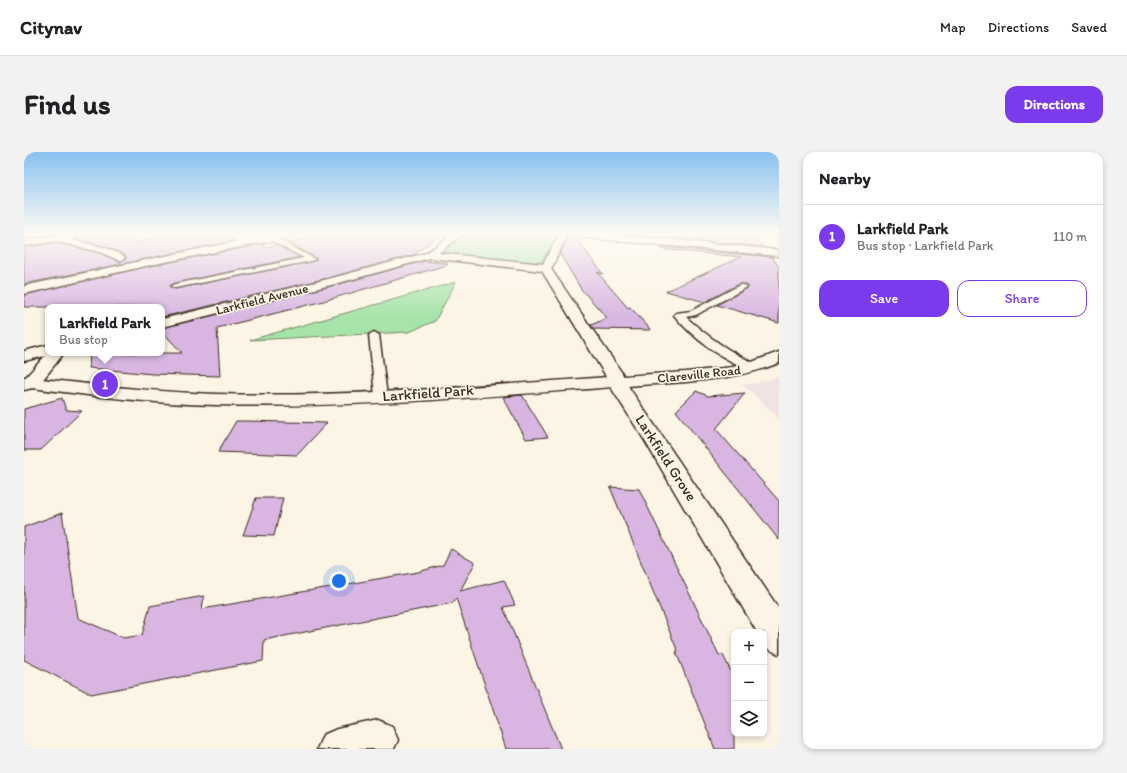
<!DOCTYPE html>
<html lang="en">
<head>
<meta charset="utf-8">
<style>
  :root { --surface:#fff; --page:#f2f2f2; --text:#202124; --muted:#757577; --line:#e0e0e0; --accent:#7c3aed }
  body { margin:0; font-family:Itim,sans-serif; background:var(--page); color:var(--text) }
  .controls { position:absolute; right:12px; bottom:12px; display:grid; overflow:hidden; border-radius:8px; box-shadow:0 2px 6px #0003 }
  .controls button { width:36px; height:36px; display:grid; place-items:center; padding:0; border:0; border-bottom:1px solid var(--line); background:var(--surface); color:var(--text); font:20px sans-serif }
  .you { position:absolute; left:315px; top:429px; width:14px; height:14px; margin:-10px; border:3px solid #fff; border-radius:50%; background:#1a73e8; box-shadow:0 0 0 6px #1a73e833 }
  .badge { display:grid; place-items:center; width:26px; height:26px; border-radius:50%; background:var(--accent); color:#fff; font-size:13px; font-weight:700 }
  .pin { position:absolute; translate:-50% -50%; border:2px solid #fff; box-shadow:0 1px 4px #0006 }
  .popup { position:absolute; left:21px; top:152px; width:120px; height:52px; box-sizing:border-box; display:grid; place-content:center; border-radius:8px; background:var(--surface); filter:drop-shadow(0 1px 3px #0005); font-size:13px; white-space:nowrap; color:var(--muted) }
  .popup b { font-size:15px; color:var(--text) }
  .popup::after { content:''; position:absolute; left:50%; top:100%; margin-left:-8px; border:8px solid transparent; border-top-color:var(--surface) }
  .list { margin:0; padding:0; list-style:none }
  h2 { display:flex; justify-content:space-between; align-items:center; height:52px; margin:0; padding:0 16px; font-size:17px }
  h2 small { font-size:13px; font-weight:400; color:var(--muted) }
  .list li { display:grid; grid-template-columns:26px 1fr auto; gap:12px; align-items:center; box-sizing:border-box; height:64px; padding:0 16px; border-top:1px solid var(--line) }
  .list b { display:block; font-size:15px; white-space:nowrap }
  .list p { margin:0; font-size:13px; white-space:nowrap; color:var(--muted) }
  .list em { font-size:13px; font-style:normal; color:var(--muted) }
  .actions { display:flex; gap:8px; padding:12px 16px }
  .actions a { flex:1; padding:9px 0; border:1px solid var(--accent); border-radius:12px; text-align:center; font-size:14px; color:var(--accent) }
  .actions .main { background:var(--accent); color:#fff }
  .icon { flex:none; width:22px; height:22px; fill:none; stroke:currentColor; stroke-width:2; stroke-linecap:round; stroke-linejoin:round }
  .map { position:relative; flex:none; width:755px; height:597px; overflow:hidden; border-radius:12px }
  header { display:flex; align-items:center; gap:24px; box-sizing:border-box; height:56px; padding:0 20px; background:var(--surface); border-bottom:1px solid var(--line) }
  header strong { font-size:19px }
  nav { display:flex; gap:22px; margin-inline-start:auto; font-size:14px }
  .intro { display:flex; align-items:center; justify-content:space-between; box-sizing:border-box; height:96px; padding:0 24px }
  h1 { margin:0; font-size:28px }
  .button { padding:10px 18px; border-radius:12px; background:var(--accent); color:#fff; font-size:14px; font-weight:700 }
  main { display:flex; gap:24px; padding:0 24px }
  aside { flex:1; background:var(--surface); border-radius:12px; box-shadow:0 2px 6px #0003 }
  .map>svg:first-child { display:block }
</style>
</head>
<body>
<header>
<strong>Citynav</strong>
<nav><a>Map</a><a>Directions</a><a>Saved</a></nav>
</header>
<div class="intro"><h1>Find us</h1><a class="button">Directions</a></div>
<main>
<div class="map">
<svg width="755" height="597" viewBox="0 0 755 597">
  <rect width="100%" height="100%" fill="#fcf5e5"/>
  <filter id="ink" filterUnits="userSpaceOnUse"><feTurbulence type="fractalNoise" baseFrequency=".025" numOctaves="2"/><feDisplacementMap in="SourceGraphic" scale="8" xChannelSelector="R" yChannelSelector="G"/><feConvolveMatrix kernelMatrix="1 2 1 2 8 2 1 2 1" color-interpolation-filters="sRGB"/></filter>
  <g filter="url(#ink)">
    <!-- built -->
    <path fill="#f1e2e4" d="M755,224v43l-26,-26 -11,-8 16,-2z"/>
    <!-- green -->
    <path fill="#a7e4aa" stroke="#718764" d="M440,82h83l11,1 -19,31 -100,-12z
      M432,130l-21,39 -26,11 -159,8z"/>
    <!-- building -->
    <path fill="#d8b6e1" stroke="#3b2a1e" d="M76,82l20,4h4l12,4 37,-8h57l-1,3 4,4 -209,43v-37l32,-4 44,10 19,9 7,-3 -1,-4 -18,-8 -31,-8z
      M297,82h120l-28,21 -85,23 -166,39v-10h-138v-12l126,-29 114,-22v3l12,-2 24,12 -125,26 -5,4 5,2 136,-27 5,-2v-2l-27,-15z
      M545,82l8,5 26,35 -6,-2 31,36 2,-1 21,23 -58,-1 -2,-4 16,-7 -26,-29 -21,-35z
      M638,82h89l12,13 -101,-10z
      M637,95l111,10 7,10v56l-62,-18 31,-17v-2l-4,-2h-5l-34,18 -39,-11 75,-34 -80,-8z
      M400,109l23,2v2l-127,37 -103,26 3,48 -68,-2 -63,-6 1,-15h92l-20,-22v-3l173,-43z
      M672,239l12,5 37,-3 -29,36 63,72v39l-103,-129z
      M498,243l26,42 -22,2 -23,-42z
      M38,246l4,12 16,1 -41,39h-17v-41z
      M212,269h10l81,2 -30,32 -79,-3z
      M586,335l29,2 80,166h4l11,23v71h-19l-39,-97h2z
      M232,346h27l-9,38 -31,-1z
      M38,361l16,105 46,20 18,-3 8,-29 54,-10 -2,13 216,-37 25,-7 8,-16 24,14 -15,28 44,-11 11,25 -12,2 58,142h-55l-50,-151 -3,5 -189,37 -1,21 -172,33 -67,-34v-133z"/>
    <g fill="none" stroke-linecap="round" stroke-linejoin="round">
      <defs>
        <path id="service" d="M246,85l11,4 34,18 -4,2 -136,27 -4,-2 4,-2 129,-26 -37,-19z
          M716,133h3l4,2 -51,28 -10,2c22,20 45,36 72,48l2,2 -2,2 -4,1c-27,-6 -63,-33 -80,-55l2,-2 15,-2z
          M350,180l5,3 8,61 -1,3h-10l-1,-3 -6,-61z"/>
        <path id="minor" d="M41,82h11l1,2 -1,2 -7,1 37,9 18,8 1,2 -5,3 -20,-9 -44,-11 -32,5v-6z
          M211,82l35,2 5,3 -5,3 -36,-2 -4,-3 1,-2z
          M429,82h10l-24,19 104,11 16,-30h9l-17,35 71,104 8,16 149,220v45c-14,-6 -15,-7 -15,-22h-7l-112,-191 -33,-52 -8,-16 -62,-102 -112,-13 -95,26 -173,43v-8l166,-40 98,-26z
          M548,82h37l170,16v6l-203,-19z
          M24,193v8h16l-27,34 -13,3v-11l21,-23 -21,5v-10z
          M354,568l14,6 6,14 -4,9h-77l6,-14 14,-6z"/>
        <path id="tertiary" d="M755,200v11c-30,12 -60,16 -93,19 -156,10 -313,27 -469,23 -65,-1 -129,-10 -193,-18v-10c64,7 128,15 193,17 156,4 313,-13 469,-22l47,-5 16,-4z"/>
        <path id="secondary" d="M250,82h19l-4,3 -139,28 -126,29v-8l126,-27z"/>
      </defs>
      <!-- service casing -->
      <use href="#service" stroke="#3b2a1e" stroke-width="3"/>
      <!-- minor casing -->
      <use href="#minor" stroke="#3b2a1e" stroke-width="3"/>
      <!-- tertiary casing -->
      <use href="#tertiary" stroke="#3b2a1e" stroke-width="3"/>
      <!-- secondary casing -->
      <use href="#secondary" stroke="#3b2a1e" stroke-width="3"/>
      <!-- service -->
      <use href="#service" fill="#fcf5e5" fill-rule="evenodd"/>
      <!-- minor -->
      <use href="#minor" fill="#fcf5e5" fill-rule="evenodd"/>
      <!-- tertiary -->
      <use href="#tertiary" fill="#fcf5e5" fill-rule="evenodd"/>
      <!-- secondary -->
      <use href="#secondary" fill="#fcf5e5" fill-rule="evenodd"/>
    </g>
  </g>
  <!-- sky -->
  <linearGradient id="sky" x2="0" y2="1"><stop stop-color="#89c2f0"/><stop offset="0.49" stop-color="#fefaf3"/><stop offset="1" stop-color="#fefaf3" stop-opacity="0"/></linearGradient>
  <rect width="755" height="166" fill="url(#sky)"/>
  <g text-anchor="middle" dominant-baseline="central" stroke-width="3.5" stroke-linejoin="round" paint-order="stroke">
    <!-- far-street labels -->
    <g font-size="13" fill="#3b2a1e" stroke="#fcf5e5">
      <text transform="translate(238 147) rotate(-14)">Larkfield Avenue</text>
      <text transform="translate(675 222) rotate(-6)">Clareville Road</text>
    </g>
    <!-- street labels -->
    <g font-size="15" fill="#3b2a1e" stroke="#fcf5e5">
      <text transform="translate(404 241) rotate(-4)">Larkfield Park</text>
      <text transform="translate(642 306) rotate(57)">Larkfield Grove</text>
    </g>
  </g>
</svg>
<div class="controls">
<button>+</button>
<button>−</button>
<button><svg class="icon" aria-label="layers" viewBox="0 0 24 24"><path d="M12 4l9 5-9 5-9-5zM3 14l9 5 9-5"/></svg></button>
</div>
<div class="you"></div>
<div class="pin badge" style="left:81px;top:232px">1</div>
<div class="popup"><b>Larkfield Park</b>Bus stop</div>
</div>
<aside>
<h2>Nearby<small></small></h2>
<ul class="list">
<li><span class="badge">1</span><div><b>Larkfield Park</b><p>Bus stop · Larkfield Park</p></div><em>110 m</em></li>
</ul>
<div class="actions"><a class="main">Save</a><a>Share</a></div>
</aside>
</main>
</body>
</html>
